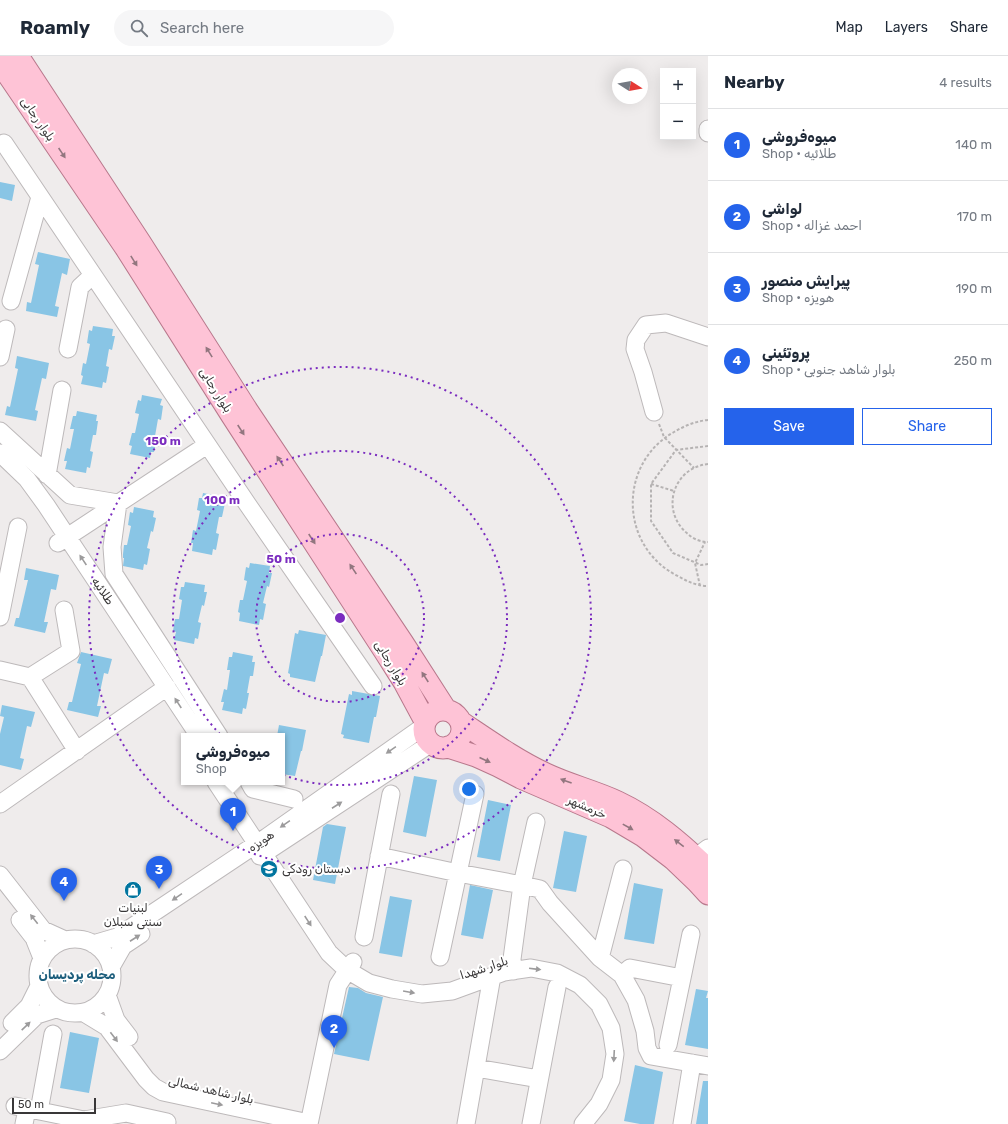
<!DOCTYPE html>
<html lang="en">
<head>
<meta charset="utf-8">
<style>
  :root { --surface:#fff; --page:#f6f6f7; --text:#1f2937; --muted:#747a83; --line:#e0e1e3; --accent:#2563eb }
  body { margin:0; font-family:Rubik,Cairo,sans-serif; background:var(--page); color:var(--text) }
  .controls { position:absolute; right:12px; top:12px; display:grid; overflow:hidden; border-radius:0px; box-shadow:0 4px 16px #0002 }
  .controls button { width:36px; height:36px; display:grid; place-items:center; padding:0; border:0; border-bottom:1px solid var(--line); background:var(--surface); color:var(--text); font:20px sans-serif }
  .compass { position:absolute; left:612px; top:12px; width:36px; height:36px; border-radius:50%; background:var(--surface); box-shadow:0 4px 16px #0002; rotate:101deg }
  .scale { position:absolute; left:12px; bottom:10px; width:84px; box-sizing:border-box; padding-left:4px; border:2px solid #393738; border-top:0; font-size:11px; line-height:14px; white-space:nowrap; color:#393738; -webkit-text-stroke:3px #fff; paint-order:stroke }
  .you { position:absolute; left:469px; top:733px; width:14px; height:14px; margin:-10px; border:3px solid #fff; border-radius:50%; background:#1a73e8; box-shadow:0 0 0 6px #1a73e833 }
  .badge { display:grid; place-items:center; width:26px; height:26px; border-radius:50%; background:var(--accent); color:#fff; font-size:13px; font-weight:700 }
  .pin { position:absolute; translate:-50% -33px; filter:drop-shadow(0 1px 2px #0008) }
  .pin::after { content:''; position:absolute; top:21px; width:14px; height:12px; background:inherit; clip-path:polygon(0 0,100% 0,50% 100%) }
  .popup { position:absolute; left:181px; top:677px; width:104px; height:52px; box-sizing:border-box; display:grid; place-content:center; border-radius:0px; background:var(--surface); filter:drop-shadow(0 1px 3px #0005); font-size:13px; white-space:nowrap; color:var(--muted) }
  .popup b { font-size:15px; color:var(--text) }
  .popup::after { content:''; position:absolute; left:50%; top:100%; margin-left:-8px; border:8px solid transparent; border-top-color:var(--surface) }
  .list { margin:0; padding:0; list-style:none }
  h2 { display:flex; justify-content:space-between; align-items:center; height:52px; margin:0; padding:0 16px; font-size:17px }
  h2 small { font-size:13px; font-weight:400; color:var(--muted) }
  .list li { display:grid; grid-template-columns:26px 1fr auto; gap:12px; align-items:center; box-sizing:border-box; height:72px; padding:0 16px; border-top:1px solid var(--line) }
  .list b { display:block; font-size:15px; white-space:nowrap }
  .list p { margin:0; font-size:13px; white-space:nowrap; color:var(--muted) }
  .list em { font-size:13px; font-style:normal; color:var(--muted) }
  .actions { display:flex; gap:8px; padding:12px 16px }
  .actions a { flex:1; padding:9px 0; border:1px solid var(--accent); border-radius:0px; text-align:center; font-size:14px; color:var(--accent) }
  .actions .main { background:var(--accent); color:#fff }
  .icon { flex:none; width:22px; height:22px; fill:none; stroke:currentColor; stroke-width:2; stroke-linecap:round; stroke-linejoin:round }
  .map { position:relative; flex:none; width:708px; height:1068px; overflow:hidden }
  header { display:flex; align-items:center; gap:24px; box-sizing:border-box; height:56px; padding:0 20px; background:var(--surface); border-bottom:1px solid var(--line) }
  header strong { font-size:19px }
  nav { display:flex; gap:22px; margin-inline-start:auto; font-size:14px }
  .search { width:280px; height:36px; background:var(--page); display:flex; align-items:center; gap:10px; box-sizing:border-box; padding:0 14px; border-radius:22px; color:var(--muted); font-size:15px }
  main { display:flex }
  aside { flex:1; background:var(--surface) }
  .map>svg:first-child { display:block }
</style>
</head>
<body>
<header>
<strong>Roamly</strong>
<div class="search"><svg class="icon" aria-label="search" viewBox="0 0 24 24"><circle cx="10" cy="10" r="6"/><path d="M15 15l6 6"/></svg>Search here</div>
<nav><a>Map</a><a>Layers</a><a>Share</a></nav>
</header>
<main>
<div class="map">
<svg width="708" height="1068" viewBox="0 0 708 1068">
  <rect width="100%" height="100%" fill="#efecec"/>
  <!-- building -->
  <path fill="#89c5e5" d="M0,126l15,3 -3,16 -12,-3z
    M38,196l32,7 -3,16 -5,-2 -7,33 4,1 -2,10 -31,-6 1,-9 4,1 8,-38 -4,-1z
    M93,270l20,3 -1,7h3l-3,14 -3,-1 -3,17 3,1 -3,16 -3,-1 -1,6 -21,-4 2,-8 -2,-1 2,-12 3,1 4,-20 -3,-1 2,-13 3,1z
    M17,300l32,7 -3,16 -4,-1 -7,32 3,1 -2,10 -31,-6 2,-9 3,1 8,-38 -3,-1z
    M142,339l20,4 -2,6 3,1 -2,14 -3,-1 -3,17 2,1 -3,15h-3l-1,6 -20,-4 2,-8 -3,-1 3,-12h3l4,-19 -4,-1 3,-13 3,1z
    M77,355l20,4 -1,6h2l-2,14h-3l-3,16 3,1 -3,16 -3,-1 -1,6 -21,-4 2,-8h-3l3,-13 3,1 4,-20h-4l3,-13h3z
    M203,437l20,4 -1,6h3l-3,14h-3l-3,16 3,1 -3,16 -3,-1 -1,6 -20,-4 1,-8h-2l2,-13 3,1 4,-20 -3,-1 2,-12h3z
    M134,451l20,4 -1,6 3,1 -3,14 -2,-1 -4,17 3,1 -3,16 -3,-1 -1,6 -20,-4 1,-8h-1v-4l1,-9h3l4,-19 -3,-1 2,-13 3,1z
    M250,507l20,3 -1,7h3l-3,14 -2,-1 -4,17 3,1 -3,16 -3,-1 -1,6 -20,-4 1,-8 -2,-1 2,-12h3l4,-19 -3,-1 2,-13 3,1z
    M26,512l33,7 -3,15 -5,-1 -7,33h4l-3,11 -31,-7 2,-8h3l9,-38h-4z
    M185,526l20,3 -1,7h3l-3,14 -2,-1 -4,17 3,1 -3,16 -3,-1 -1,6 -20,-4 2,-8 -3,-1 2,-12h4l3,-19 -3,-1 2,-12h3z
    M299,574l27,5 -4,21h-1l-6,26 -25,-5v-3l-2,-1 7,-40 3,1z
    M81,596l31,7 -4,15 -4,-1 -7,33h4l-3,11 -31,-7 2,-8h3l9,-38 -4,-1z
    M233,596l20,4 -1,6h3l-2,14h-3l-3,17h2l-3,16 -3,-1 -1,6 -20,-4 2,-8h-3l3,-13 3,1 3,-20h-3l2,-13h3z
    M352,635l28,5 -4,21h-2l-5,26 -26,-5 1,-3 -3,-1 8,-40 3,1z
    M2,649l33,7 -4,15 -4,-1 -7,32 4,1 -3,11 -21,-5v-31l4,-17 -4,-1z
    M279,669l27,5 -4,21h-1l-6,25 -13,-2v-38h-5z
    M414,720l23,4 -11,57 -23,-5z
    M488,744l23,5 -11,56 -23,-4z
    M327,768l19,3 -11,57 -22,-4 10,-53z
    M564,775l23,5 -11,56 -23,-4z
    M634,827l29,6 -9,55 -30,-5z
    M470,829l23,5 -10,49 -22,-4z
    M390,840l22,4 -10,57 -23,-4z
    M349,931l9,1 8,5 17,4 -14,64 -35,-7z
    M696,933l12,2 -2,7h2v51l-23,-4z
    M70,976l29,6 -10,55 -29,-5z
    M635,1009l28,7 -9,52h-14l-16,-3z
    M703,1025h5v43h-12z"/>
  <g fill="none" stroke-linecap="round" stroke-linejoin="round">
    <defs>
      <path id="minor" d="M708,73v4
        M4,87l244,362 125,181
        M11,245l29,-104
        M68,293l12,-62 13,-12
        M0,301l6,-28
        M654,356l-11,-40 -8,-23 1,-9 10,-15 20,-2 42,14
        M0,375l70,64 48,8 -6,44 2,27 105,162
        M0,397l27,26 19,26 153,231
        M47,419l15,-85
        M58,487l149,-98
        M64,554l7,41 -41,26 47,74
        M0,561l18,-90
        M0,614l30,7
        M216,726l113,171 18,17 22,13 23,6 30,5 30,-3 52,-19 27,-4 26,5 23,12 19,19 12,24 4,26 -4,26 -12,24 -16,20
        M249,726l4,7 41,10
        M0,748l167,-117
        M536,766l-14,63 18,4 10,14 50,55 22,17 14,25 9,31 2,17 4,8 57,10
        M260,800l170,-112
        M379,800l79,17 64,12 -10,74 1,12
        M696,801l12,-9
        M0,819l43,55 22,10
        M20,864l14,18 8,20
        M364,881l27,-143
        M38 920a37 37 0 1 1 74 0a37 37 0 1 1-74 0Z
        M93,888l24,-7 150,-100 156,-110
        M440,901l35,-163
        M600,902l23,-89
        M111,911l12,-21 18,-12
        M622,919l8,-7 52,10 9,-44
        M107,939l9,25 13,17
        M84,957l23,14 39,52 8,8 9,5 146,31
        M12,967l17,-17 10,-20
        M668,989l14,-67
        M0,995l37,-36 19,-6
        M476,1012l63,11
        M15,1050l69,14 42,-7 41,9
        M39,1055l14,-77
        M24,1068l3,-15
        M309,1068l29,-139 15,-23
        M466,1068l26,-148
        M531,1068l26,-137
        M682,1068l10,-61"/>
      <path id="major" d="M18,0l122,186 107,168 156,233 43,67
        M0,7l125,184 107,169 153,236 19,30 21,39
        M424 673a19 19 0 1 1 38 0a19 19 0 1 1-38 0Z
        M461,666c27,18 55,38 85,52 23,11 49,17 72,28 34,16 63,41 90,67
        M448,691l28,9 22,10 23,12 90,39 32,19 30,23 24,23 11,12"/>
    </defs>
    <!-- minor casing -->
    <use href="#minor" stroke="#bdb9ba" stroke-width="19"/>
    <!-- major casing -->
    <use href="#major" stroke="#b8788c" stroke-width="23"/>
    <!-- path -->
    <path stroke="#b6b3b3" stroke-width="2" stroke-dasharray="3 2" stroke-linecap="butt" d="M708,364c-12,1 -24,6 -34,12 -55,31 -55,111 0,142 11,6 21,12 34,12
      M659,368l5,13 30,31
      M708,390l-32,4 -25,34v37l22,32 28,12 7,-1
      M708,408c-36,4 -48,48 -20,70 5,5 13,8 20,8
      M651,428l23,7
      M700,530l-5,-23 10,-21"/>
    <!-- minor -->
    <use href="#minor" stroke="#fff" stroke-width="17"/>
    <!-- major -->
    <use href="#major" stroke="#fec3d6" stroke-width="21"/>
  </g>
  <!-- one-way arrows -->
  <defs><path id="oneway-solid" d="M-6-.8H1V-3.2L6.5 0L1 3.2V.8H-6Z"/></defs>
  <g fill="#92767f">
    <use href="#oneway-solid" transform="translate(62 97) rotate(56)"/>
    <use href="#oneway-solid" transform="translate(134 205) rotate(58)"/>
    <use href="#oneway-solid" transform="translate(209 296) rotate(-122)"/>
    <use href="#oneway-solid" transform="translate(241 374) rotate(57)"/>
    <use href="#oneway-solid" transform="translate(280 405) rotate(-124)"/>
    <use href="#oneway-solid" transform="translate(312 483) rotate(57)"/>
    <use href="#oneway-solid" transform="translate(353 513) rotate(-124)"/>
    <use href="#oneway-solid" transform="translate(425 621) rotate(-123)"/>
    <use href="#oneway-solid" transform="translate(485 704) rotate(24)"/>
    <use href="#oneway-solid" transform="translate(566 725) rotate(-160)"/>
    <use href="#oneway-solid" transform="translate(628 771) rotate(29)"/>
    <use href="#oneway-solid" transform="translate(679 787) rotate(-142)"/>
  </g>
  <g fill="#9c9b9c">
    <use href="#oneway-solid" transform="translate(83 504) rotate(-124)"/>
    <use href="#oneway-solid" transform="translate(178 647) rotate(-123)"/>
    <use href="#oneway-solid" transform="translate(391 694) rotate(145)"/>
    <use href="#oneway-solid" transform="translate(337 749) rotate(-33)"/>
    <use href="#oneway-solid" transform="translate(285 768) rotate(145)"/>
    <use href="#oneway-solid" transform="translate(177 841) rotate(146)"/>
    <use href="#oneway-solid" transform="translate(34 863) rotate(-128)"/>
    <use href="#oneway-solid" transform="translate(308 865) rotate(57)"/>
    <use href="#oneway-solid" transform="translate(135 882) rotate(-33)"/>
    <use href="#oneway-solid" transform="translate(535 913) rotate(7)"/>
    <use href="#oneway-solid" transform="translate(409 936) rotate(10)"/>
    <use href="#oneway-solid" transform="translate(26 970) rotate(-44)"/>
    <use href="#oneway-solid" transform="translate(114 981) rotate(53)"/>
    <use href="#oneway-solid" transform="translate(614 1000) rotate(93)"/>
    <use href="#oneway-solid" transform="translate(217 1048) rotate(12)"/>
  </g>
  <!-- distance rings -->
  <g fill="none" stroke="#7b2cbf" stroke-width="2" stroke-dasharray="2 4">
    <circle cx="340" cy="562" r="84"/>
    <circle cx="340" cy="562" r="167"/>
    <circle cx="340" cy="562" r="251"/>
  </g>
  <!-- icons -->
  <defs>
    <symbol id="school-disc" viewBox="-11 -11 22 22"><circle r="9.5" fill="#01759f" stroke="#fff"/><path d="M0-5L7-2L0 1L-7-2ZM-4 1L0 2.5L4 1V4Q0 6-4 4Z" fill="#fff"/></symbol>
    <symbol id="shop-disc" viewBox="-11 -11 22 22"><circle r="9.5" fill="#01759f" stroke="#fff"/><path d="M-5-2.5h2.3a2.7 3.5 0 0 1 5.4 0H5L5.5 6h-11ZM-1.5-2.5h3a1.5 2.3 0 0 0-3 0Z" fill="#fff"/></symbol>
  </defs>
  <g fill-rule="evenodd">
    <use href="#school-disc" x="259" y="803" width="20" height="20"/>
    <use href="#shop-disc" x="123" y="824" width="20" height="20"/>
  </g>
  <g text-anchor="middle" dominant-baseline="central" stroke-width="4" stroke-linejoin="round" paint-order="stroke">
    <!-- street labels -->
    <g font-size="12" fill="#393738" stroke="#fff">
      <text transform="translate(38 63) rotate(56)">بلوار رجایی</text>
      <text transform="translate(216 334) rotate(58)">بلوار رجایی</text>
      <text transform="translate(103 535) rotate(56)">طلائیه</text>
      <text transform="translate(391 607) rotate(59)">بلوار رجایی</text>
      <text transform="translate(587 751) rotate(23)">خرمشهر</text>
      <text transform="translate(261 785) rotate(-34)">هویزه</text>
      <text transform="translate(484 912) rotate(-18)">بلوار شهدا</text>
      <text transform="translate(211 1034) rotate(13)">بلوار شاهد شمالی</text>
    </g>
    <!-- poi labels -->
    <g font-size="12" fill="#393738" stroke="#fff" text-anchor="start">
      <text x="282" y="813">دبستان رودکی</text>
      <text x="133" y="852" text-anchor="middle">لبنیات<tspan x="133" dy="14">سنتی سبلان</tspan></text>
    </g>
    <!-- neighbourhood labels -->
    <g font-size="13" font-weight="bold" fill="#1e5f7d" stroke="#fff">
      <text x="77" y="918">محله پردیسان</text>
    </g>
  </g>
  <circle cx="340" cy="562" r="6" fill="#7b2cbf" stroke="#fff" stroke-width="2"/>
  <g font-size="12" text-anchor="middle" font-weight="bold" fill="#7b2cbf" stroke="#fff" stroke-width="4" stroke-linejoin="round" paint-order="stroke">
    <text x="163" y="389">150 m</text>
    <text x="222" y="448">100 m</text>
    <text x="281" y="507">50 m</text>
  </g>
</svg>
<div class="controls">
<button>+</button>
<button>−</button>
</div>
<svg class="compass" viewBox="-18 -18 36 36"><path d="M0-13l5 13h-10z" fill="#e53935"/><path d="M0 13l5-13h-10z" fill="#747a83"/></svg>
<div class="scale">50 m</div>
<div class="you"></div>
<div class="pin badge" style="left:233px;top:775px">1</div>
<div class="popup"><b>میوه‌فروشی</b>Shop</div>
<div class="pin badge" style="left:334px;top:992px">2</div>
<div class="pin badge" style="left:159px;top:833px">3</div>
<div class="pin badge" style="left:64px;top:845px">4</div>
</div>
<aside>
<h2>Nearby<small>4 results</small></h2>
<ul class="list">
<li><span class="badge">1</span><div><b>میوه‌فروشی</b><p>Shop · طلائیه</p></div><em>140 m</em></li>
<li><span class="badge">2</span><div><b>لواشی</b><p>Shop · احمد غزاله</p></div><em>170 m</em></li>
<li><span class="badge">3</span><div><b>پیرایش منصور</b><p>Shop · هویزه</p></div><em>190 m</em></li>
<li><span class="badge">4</span><div><b>پروتئینی</b><p>Shop · بلوار شاهد جنوبی</p></div><em>250 m</em></li>
</ul>
<div class="actions"><a class="main">Save</a><a>Share</a></div>
</aside>
</main>
</body>
</html>
